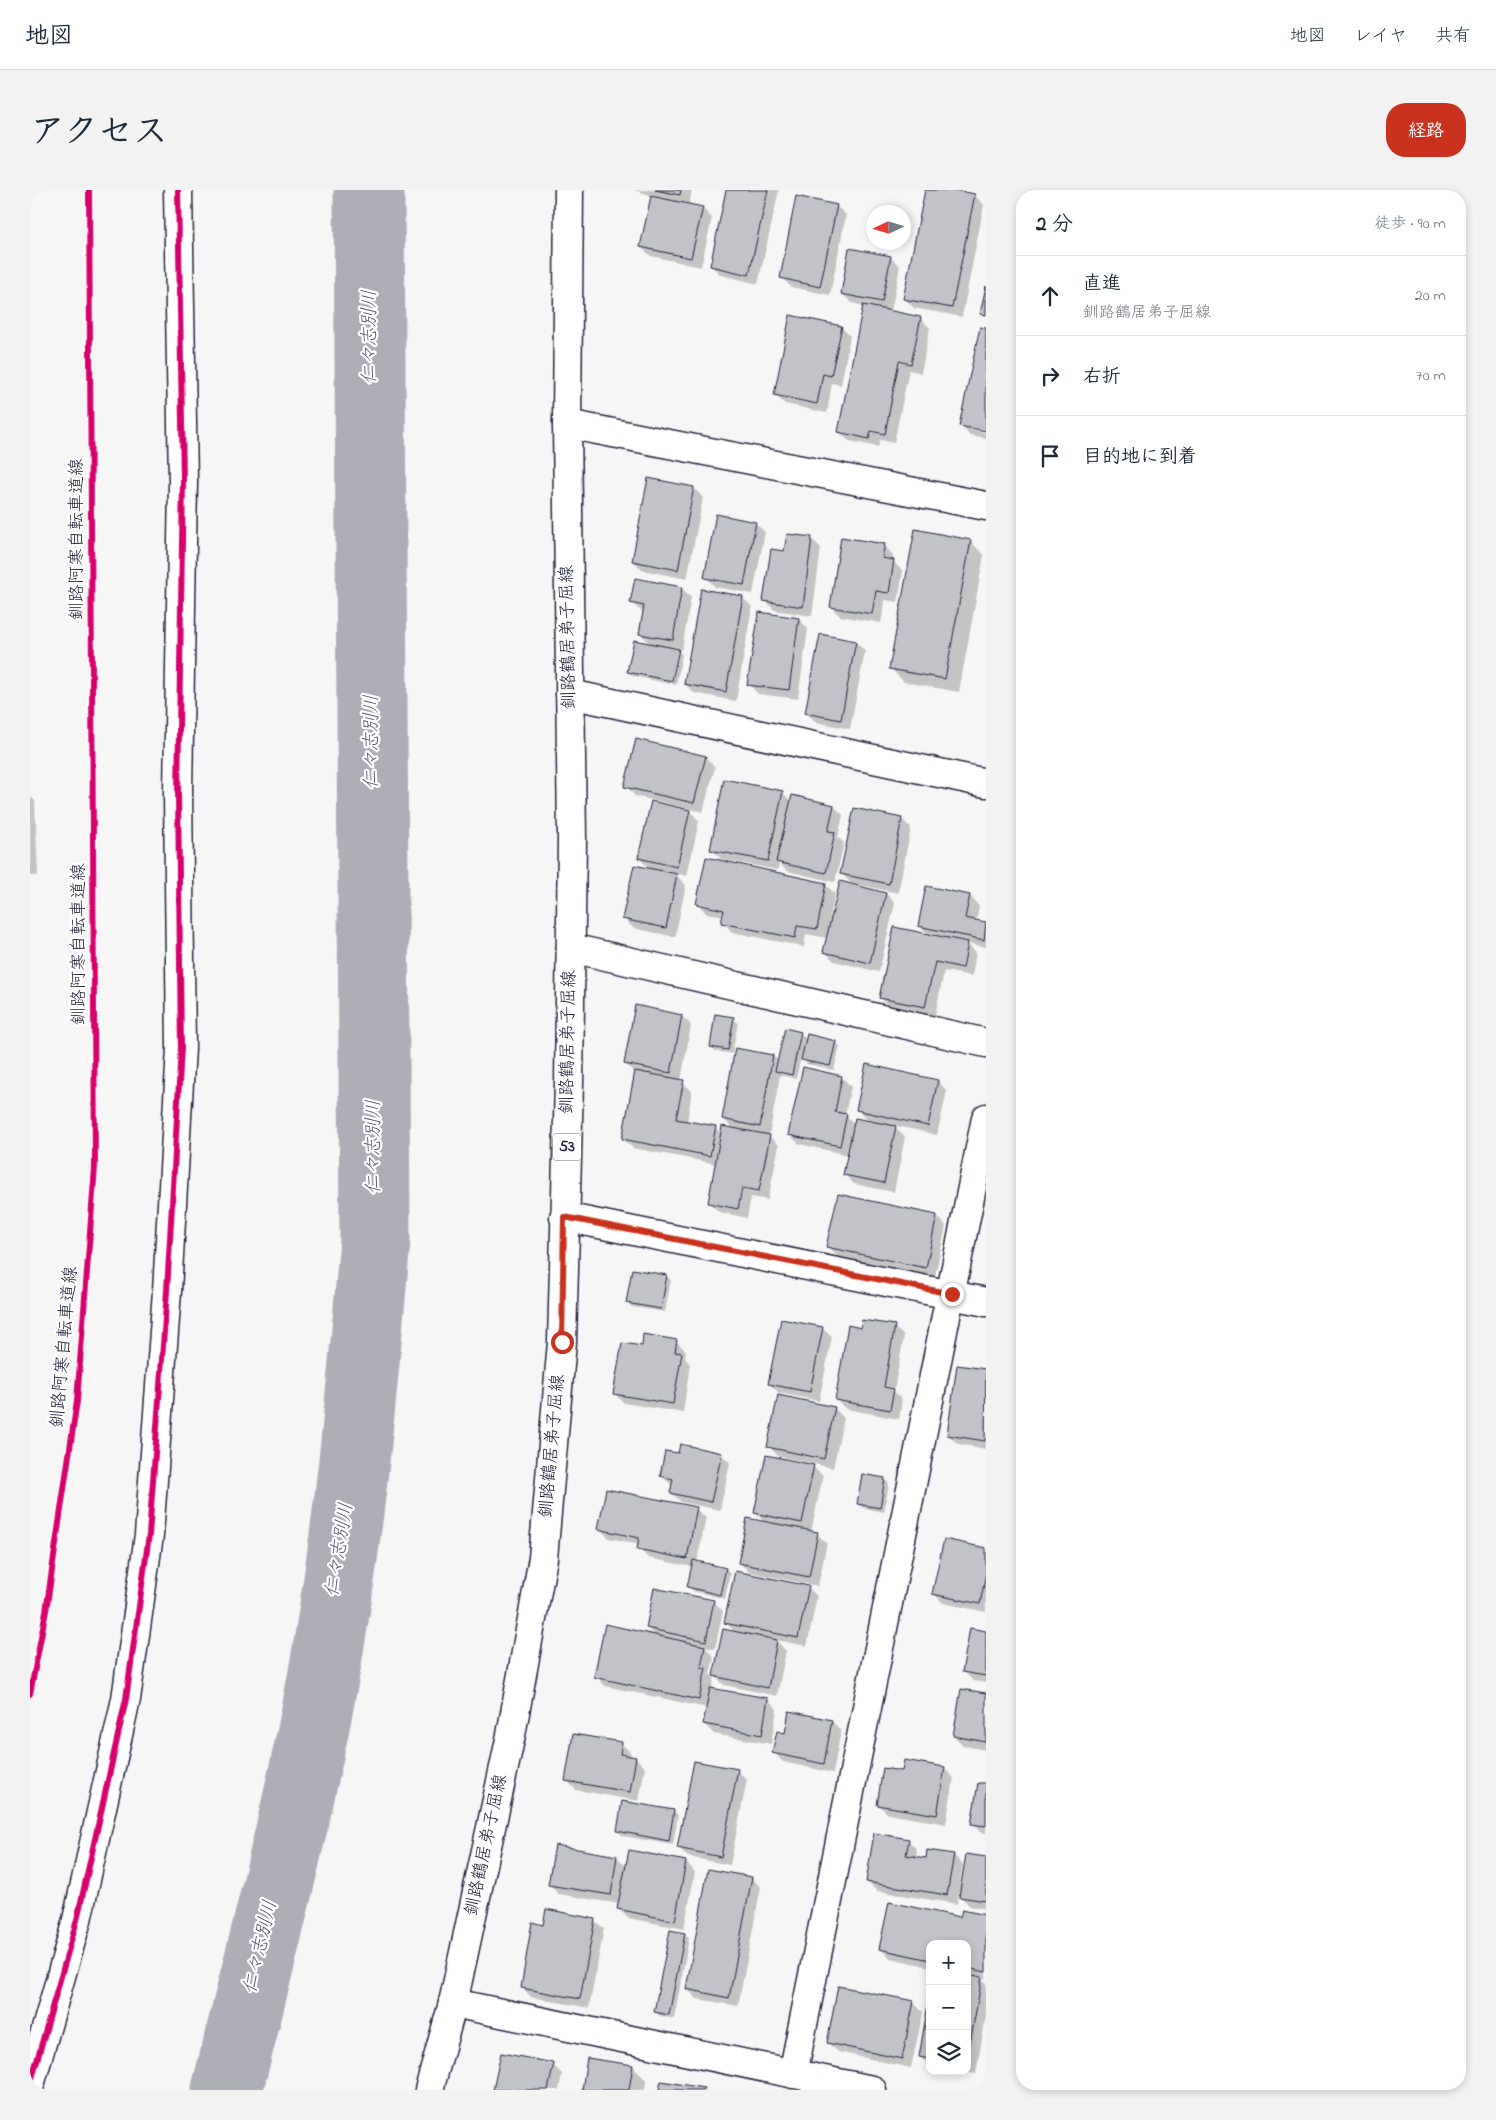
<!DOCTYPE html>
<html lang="ja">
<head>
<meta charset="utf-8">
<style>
  :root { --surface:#fff; --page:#f2f2f3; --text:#1f2937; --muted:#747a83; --line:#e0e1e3; --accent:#c8321e }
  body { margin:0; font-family:"Indie Flower","Klee One",sans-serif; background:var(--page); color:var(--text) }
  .controls { position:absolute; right:15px; bottom:15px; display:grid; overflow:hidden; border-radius:10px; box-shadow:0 2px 8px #0003 }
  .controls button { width:45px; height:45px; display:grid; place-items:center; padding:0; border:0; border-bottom:1px solid var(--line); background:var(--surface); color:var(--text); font:25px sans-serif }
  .compass { position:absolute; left:836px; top:15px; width:45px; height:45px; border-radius:50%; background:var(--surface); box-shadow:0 2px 8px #0003; rotate:266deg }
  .stop { position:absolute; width:15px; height:15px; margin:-11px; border:4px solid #c8321e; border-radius:50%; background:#fff }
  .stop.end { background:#c8321e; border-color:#fff; box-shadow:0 1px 5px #0008 }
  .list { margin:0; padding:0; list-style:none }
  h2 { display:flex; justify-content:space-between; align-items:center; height:65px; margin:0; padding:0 20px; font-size:21px }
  h2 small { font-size:16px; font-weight:400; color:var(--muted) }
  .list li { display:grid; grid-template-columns:32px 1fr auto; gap:15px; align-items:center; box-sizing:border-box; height:80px; padding:0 20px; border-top:1px solid var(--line) }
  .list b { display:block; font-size:19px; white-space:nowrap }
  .list p { margin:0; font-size:16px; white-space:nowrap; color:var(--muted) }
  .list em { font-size:16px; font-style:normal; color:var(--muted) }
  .icon { flex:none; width:28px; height:28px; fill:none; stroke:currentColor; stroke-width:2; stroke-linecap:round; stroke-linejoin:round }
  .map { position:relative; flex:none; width:956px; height:1900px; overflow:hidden; border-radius:20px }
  header { display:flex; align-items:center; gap:30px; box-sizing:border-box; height:70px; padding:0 25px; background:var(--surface); border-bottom:1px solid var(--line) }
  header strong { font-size:24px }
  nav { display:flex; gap:28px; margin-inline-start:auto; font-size:18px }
  .intro { display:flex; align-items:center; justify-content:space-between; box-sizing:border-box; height:120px; padding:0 30px }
  h1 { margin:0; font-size:35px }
  .button { padding:12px 22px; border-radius:20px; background:var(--accent); color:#fff; font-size:18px; font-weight:700 }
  main { display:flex; gap:30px; padding:0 30px }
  aside { flex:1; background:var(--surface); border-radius:20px; box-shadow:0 2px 8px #0003 }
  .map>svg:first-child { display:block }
</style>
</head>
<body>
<header>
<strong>地図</strong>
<nav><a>地図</a><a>レイヤ</a><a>共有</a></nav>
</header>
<div class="intro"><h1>アクセス</h1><a class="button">経路</a></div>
<main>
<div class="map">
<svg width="956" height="1900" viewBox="0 0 956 1900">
  <rect width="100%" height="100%" fill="#f6f6f7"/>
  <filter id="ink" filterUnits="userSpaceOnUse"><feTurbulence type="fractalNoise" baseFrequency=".02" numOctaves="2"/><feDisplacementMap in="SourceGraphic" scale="10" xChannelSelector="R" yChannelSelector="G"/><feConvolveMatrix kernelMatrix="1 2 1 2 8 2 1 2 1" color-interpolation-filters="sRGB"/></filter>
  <g filter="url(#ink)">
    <!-- shadow -->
    <path fill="#0003" d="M604,0h58l-3,15 13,3 10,10 -11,49 -50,-11 -10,-9 12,-51z
      M698,0h51l-21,94 -37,-9 -10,-9z
      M897,0h22l26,5 9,10 -22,112 -48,-9 -10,-10z
      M806,16l10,9 -16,80 -39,-8 -9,-9z
      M860,67l10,9 -9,46 29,6 10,10 -9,45 -12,-3 -15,73 -14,-3 -2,7 -29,-6 -10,-9 25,-126 -12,-3 -10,-9z
      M811,137l9,9 -9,49 -9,-2 -5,30 -42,-9 -10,-9z
      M956,139v101l-16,-3v2l16,4v5l-16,-3 -9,-10z
      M664,298l9,10 -16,81 -45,-9 -9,-10z
      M725,333l10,9 -12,62 -38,-7 -9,-10z
      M782,349l9,9 -9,68 -38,-6 -9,-10 20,-48z
      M941,352l13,13 -25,137 -55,-10 -14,-14z
      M854,355l9,10 -1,6 11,10 -5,31 -13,-2 -4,23 -41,-7 -9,-9z
      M651,398l10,9 -9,52 -7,-2 7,8 -6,30 -4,-1 7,-32h-2l-7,32 -37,-8 -4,-5 22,-26 -11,-12 4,-20 -13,-10z
      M713,408l9,9 -16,94 -42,-8 -9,-9z
      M730,424l39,5 9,10 -10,70 -40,-5 -9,-10z
      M826,452l9,9 -15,78 -34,-7 -10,-9z
      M675,567l10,10 -12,45 -68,-16 -9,-10z
      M752,602l10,10 42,4 9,9 -5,22 6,6 -9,39 -48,-11 -8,-8 -1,7 -57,-11 -9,-9z
      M0,606l5,5 3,75h-8z
      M622,613l38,8 9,10 -12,55 -13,-3 12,12 -11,52 -42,-9 -9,-10 27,-48 -12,-12z
      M872,629l9,9 -13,65 -47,-10 -10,-10z
      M811,693l45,11 9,9 -16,69 -45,-11 -10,-10 3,-13 -21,-4 -2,13 -72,-15 -9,-10 1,-6 -18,-3 -9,-10 128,-19 10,10 -5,23h2z
      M940,706l9,10 -3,15 10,2v24l-19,-4 9,9 -4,24 -28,-5 -9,45 -45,-9 -9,-9 48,-63 -10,-10z
      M652,826l9,9 -10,56 11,10 -5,31 28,6 7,6 12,-5 -11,-10 50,-63 5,5 8,-31 15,4 6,6 28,2 5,4 -6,24 -27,-6 -6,-7 -5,22 -16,-4 -11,61 10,9 -11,55 -17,-3 -4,21 -28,-6 -10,-9 8,-39 -84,-16 -10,-9 12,-66 -10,-9z
      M703,828l5,5 -6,31 -16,-3 -5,-4z
      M836,875l72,16 9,10 -10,44 -44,-10 12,12 -11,55 -40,-8 -10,-10 4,-19 -49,-11 -9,-9 51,-58 10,9 -6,29 10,9 15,-2 -13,-13z
      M809,1006l98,20 9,10 -11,50 -98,-20 -9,-9z
      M636,1086l5,4 -6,32 -33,-5 -5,-5z
      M864,1137l10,9 -10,55 8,9 -3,19 -53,-10 -10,-9 26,-71z
      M792,1138l10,9 -13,64 -40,-8 -10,-10z
      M646,1151l10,10 -1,7 5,6 -7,49 -59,-10 -9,-9 28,-46z
      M928,1176l28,4v79l-28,-5 -10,-9z
      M804,1218l10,10 -11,50 -55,-12 -9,-10z
      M691,1264l9,9 -10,47 -39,-8 -9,-9 1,-7 -12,-10 18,-21z
      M783,1277l10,9 -12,56 6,2 10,9 -9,43 -69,-14 -10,-10 27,-39 -11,-10z
      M855,1289l4,5 -5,28 -21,-4 -5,-4z
      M666,1319l10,9 -9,44 29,7 4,4 -5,26 -32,-8 -4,-5 4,-19 -45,-9 -10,-10 1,-4 -30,-6 -10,-10z
      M956,1359v63l-43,-9 -9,-9z
      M778,1397l9,9 -10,50 -31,-6 10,11 -9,45 -53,-11 -9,-9 -3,13 56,10 9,10 -6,35 -57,-10 -10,-10 3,-16 -102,-22 -9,-10 59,-40 -8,-8 66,-27 10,10 -8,38 -10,-2 9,10 -4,17 4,4 10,-48 12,3 -10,-10z
      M956,1442v51l-13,-2 -10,-10z
      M956,1504v56l-22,-4 -10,-10z
      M760,1523l42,8 9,10 -8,42 -50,-11 -9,-9 12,-19z
      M591,1553l10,10 -1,4 6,1 9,10 -6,33 -63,-11 -10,-10z
      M914,1578l10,10 -8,46 -58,-10 -9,-9 25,-33z
      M707,1580l10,10 -17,85 -42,-8 -9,-9z
      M956,1596v47h-4l-9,-10z
      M643,1621l5,4 -5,30 -50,-9 -5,-5z
      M878,1650l9,9 -1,9 11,2 26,-5 10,9 -3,18 2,1 24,-25v51l-16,-3 -12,-12 -1,10 -80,-13 -10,-9z
      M587,1667l10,10 59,-5 9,10 -11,57 -56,-11 -9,-9 1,-5 -62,-10 -9,-10z
      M721,1688l10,9 -23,119 -41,-7 -10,-10z
      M956,1727v61l-5,-1 5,6v33l-10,58 -17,-3h8v-127h-37v23l-40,-9 -9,-9 80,-30z
      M564,1730l10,9 -15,79 -58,-11 -9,-10 22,-61z
      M655,1744l4,4 -15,81 -14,-3 -5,-4z
      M900,1810v66l-10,-10z
      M883,1812l10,10 -12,56 -73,-16 -10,-9z
      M523,1875l9,9 -3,16h-64z
      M603,1876l13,14 -1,10h-62z"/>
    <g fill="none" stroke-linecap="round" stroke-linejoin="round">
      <!-- river -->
      <path stroke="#aeaeb7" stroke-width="71" d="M197,1900c30,-119 61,-239 86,-359 33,-162 48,-327 62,-491l-6,-1050"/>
    </g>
    <!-- building -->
    <path fill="#c2c2c9" stroke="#22223b" d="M625,0h26l-1,5z
      M696,0h42l-19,85 -39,-9z
      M895,0h30l20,4 -23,114 -49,-9z
      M621,6l52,11 -12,51 -51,-11z
      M766,6l41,9 -17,82 -40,-9z
      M819,58l42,8 -9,46 -41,-8z
      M956,96v29l-6,-1z
      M833,115l58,12 -10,47 -12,-3 -14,73 -14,-3 -2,8 -31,-7z
      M760,125l52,11 -11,50 -8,-2 -6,30 -43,-9z
      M950,137l6,1v103l-27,-5z
      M618,288l46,9 -16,83 -46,-9z
      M686,324l40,8 -12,63 -40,-7z
      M885,339l56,11 -26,139 -56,-10z
      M757,344l25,3 -9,70 -40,-6 8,-52 13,2z
      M811,347l44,7 -3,14 12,2 -5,33 -13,-2 -4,23 -42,-7z
      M605,388l47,9 -9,53 -34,-6 5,-28 -14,-3z
      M671,399l42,7 -17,96 -42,-8z
      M729,422l40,6 -10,72 -42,-5z
      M790,444l36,7 -15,79 -36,-7z
      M604,450l45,9 -7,32 -45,-9z
      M606,549l70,17 -12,47 -70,-16z
      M694,589l59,12 -15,70 -58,-11z
      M762,605l42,10 -6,26 7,1 -9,41 -50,-11z
      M621,611l39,9 -13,57 -39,-9z
      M824,618l48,10 -13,66 -49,-10z
      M676,667l120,26 -9,46 -20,-3 -2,12 -74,-15 3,-13 -28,-6z
      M604,675l43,9 -11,54 -44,-9z
      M810,691l46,12 -16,70 -47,-11z
      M896,696l44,9 -5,23 21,4 -2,18 -66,-14z
      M864,737l74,15 -5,26 -28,-6 -10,45 -46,-9z
      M605,815l47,10 -11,58 -47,-9z
      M685,824l19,3 -6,33 -18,-3z
      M755,838l16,4 -9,43 -17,-4z
      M777,844l29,7 -6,25 -29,-6z
      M705,858l38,7 -13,72 -38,-8z
      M836,874l72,16 -10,46 -72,-16z
      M773,877l39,9 -7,36 12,2 -7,32 -52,-11z
      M605,881l49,9 -8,39 40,7 -6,30 -88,-17z
      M825,928l41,8 -12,57 -41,-8z
      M692,936l48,9 -11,56 -17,-3 -4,21 -30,-6z
      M808,1004l99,21 -11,53 -100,-21z
      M602,1079l35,6 -6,34 -35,-6z
      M751,1129l42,8 -13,65 -42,-8z
      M832,1130l33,5 -11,62 10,2 -4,21 -55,-10 13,-75 13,3z
      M613,1144l34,6 -2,12 7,1 -9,51 -60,-10 9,-51 20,3z
      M927,1175l29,4 -1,72 -38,-6z
      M748,1205l57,12 -11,52 -57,-12z
      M650,1254l42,9 -11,49 -41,-9 3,-14 -13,-3 5,-25 13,2z
      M736,1265l48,10 -12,58 -48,-10z
      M832,1284l23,4 -5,30 -23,-4z
      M576,1299l91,18 -10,52 -50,-10 2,-11 -41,-9z
      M717,1328l71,14 -9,45 -71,-14z
      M914,1349l42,9v25l-6,31 -48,-10z
      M663,1370l33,8 -6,27 -33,-8z
      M705,1381l74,15 -11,52 -74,-15z
      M624,1398l60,12 -8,41 -60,-13z
      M575,1434l100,22 -4,21 5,1 -7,32 -105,-23z
      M940,1438l16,3v45l-24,-4z
      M693,1439l54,11 -9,48 -55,-12z
      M680,1498l58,10 -6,37 -59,-11z
      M931,1499l25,4v49l-33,-6z
      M759,1521l43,9 -8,44 -52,-11 5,-22 8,2z
      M543,1544l49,8 -2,12 16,3 -6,35 -65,-11z
      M874,1570l41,7 -8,48 -60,-10 6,-37 19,3z
      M664,1571l44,8 -17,88 -44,-9z
      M948,1593h8v43l-15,-2z
      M592,1611l52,9 -5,31 -52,-10z
      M844,1643l35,6 -3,16 20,3 1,-8 27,4 -7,41 -81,-13z
      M525,1655l62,11 -6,39 -63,-10z
      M599,1660l57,11 -11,60 -58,-12z
      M936,1664l20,3v44l-27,-4z
      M678,1679l44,8 -23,121 -43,-9z
      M859,1712l71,15 2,-7 24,5v57l-19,-4v-24h-37v16l-51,-11z
      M516,1719l49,10 -15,80 -59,-11 11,-66 11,3z
      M640,1740l15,3 -16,82 -15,-3z
      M937,1784l15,3 -15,84z
      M808,1796l76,15 -12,58 -75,-16z
      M900,1803v66l-11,-2z
      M471,1863l53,10 -6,27h-55z
      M557,1868l46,7 -4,25h-47z
      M631,1891l43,7v2h-45z"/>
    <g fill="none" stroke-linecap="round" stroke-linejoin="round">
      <defs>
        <path id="street" d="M537,234l419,82
          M540,504l416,89
          M541,758l415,95
          M534,1027l422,85
          M423,1813l419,87
          M763,1884l193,-956
          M0,1895l47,-165 49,-221 23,-164 18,-244 14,-243 -3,-255 5,-312 -5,-291"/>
        <path id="primary" d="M399,1900l24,-87 58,-268 32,-177 19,-216 7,-259 3,-244 -5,-415 2,-234"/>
      </defs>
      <!-- street casing -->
      <use href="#street" stroke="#22223b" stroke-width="31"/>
      <!-- primary casing -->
      <use href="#primary" stroke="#22223b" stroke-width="31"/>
      <!-- street -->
      <use href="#street" stroke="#fff" stroke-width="28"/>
      <!-- primary -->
      <use href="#primary" stroke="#fff" stroke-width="28"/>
      <defs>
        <path id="cycleway" d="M0,1504l16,-83 31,-210 18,-234 -6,-977
          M0,1895l47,-165 49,-221 23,-164 18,-244 14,-243 -3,-255 5,-312 -5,-291"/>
      </defs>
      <!-- cycleway casing -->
      <use href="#cycleway" stroke="#fff" stroke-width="9"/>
      <!-- cycleway -->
      <use href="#cycleway" stroke="#d6006c" stroke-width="6"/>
    </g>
  </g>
  <g fill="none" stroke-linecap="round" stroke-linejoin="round" filter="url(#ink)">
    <!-- route -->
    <path stroke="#c8321e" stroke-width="6" d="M532,1152l2,-125 388,77"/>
  </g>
  <g text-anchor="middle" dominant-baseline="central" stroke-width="4.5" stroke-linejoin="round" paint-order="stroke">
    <!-- shield labels -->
    <rect fill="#fff" stroke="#646476" stroke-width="1" x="523" y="943.5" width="28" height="27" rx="4"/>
    <g font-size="16" font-weight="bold" fill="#22223b">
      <text x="537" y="957">53</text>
    </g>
    <!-- street labels -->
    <g font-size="18" fill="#22223b" stroke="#fff">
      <text transform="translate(48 349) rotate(-90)">釧路阿寒自転車道線</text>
      <text transform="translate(539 447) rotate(-91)">釧路鶴居弟子屈線</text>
      <text transform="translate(50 754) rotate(-90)">釧路阿寒自転車道線</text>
      <text transform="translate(539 852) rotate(-89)">釧路鶴居弟子屈線</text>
      <text transform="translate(35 1157) rotate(-85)">釧路阿寒自転車道線</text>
      <text transform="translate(523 1256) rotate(-85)">釧路鶴居弟子屈線</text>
      <text transform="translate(457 1655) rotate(-78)">釧路鶴居弟子屈線</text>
    </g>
    <!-- water labels -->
    <g font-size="19" font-style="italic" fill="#5a5a6d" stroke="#fff">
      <text transform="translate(340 147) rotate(-90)">仁々志別川</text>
      <text transform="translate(342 552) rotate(-90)">仁々志別川</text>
      <text transform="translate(344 957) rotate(-90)">仁々志別川</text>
      <text transform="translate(310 1360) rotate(-81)">仁々志別川</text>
      <text transform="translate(231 1757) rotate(-77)">仁々志別川</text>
    </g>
  </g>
</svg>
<div class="controls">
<button>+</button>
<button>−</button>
<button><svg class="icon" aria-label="layers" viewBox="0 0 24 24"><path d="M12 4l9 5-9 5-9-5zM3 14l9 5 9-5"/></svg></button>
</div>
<svg class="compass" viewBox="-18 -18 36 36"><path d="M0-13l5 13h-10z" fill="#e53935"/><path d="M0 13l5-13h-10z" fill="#747a83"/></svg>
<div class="stop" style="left:532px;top:1152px"></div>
<div class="stop end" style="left:922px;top:1104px"></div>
</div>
<aside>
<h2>2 分<small>徒歩 · 90 m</small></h2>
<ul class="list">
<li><svg class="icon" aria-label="ahead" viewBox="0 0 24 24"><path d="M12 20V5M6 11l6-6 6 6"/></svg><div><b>直進</b><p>釧路鶴居弟子屈線</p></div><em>20 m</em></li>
<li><svg class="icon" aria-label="right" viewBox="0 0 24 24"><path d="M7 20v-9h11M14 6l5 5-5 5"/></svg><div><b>右折</b></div><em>70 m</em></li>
<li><svg class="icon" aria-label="arrive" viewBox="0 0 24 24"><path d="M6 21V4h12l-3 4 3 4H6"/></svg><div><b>目的地に到着</b></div></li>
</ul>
</aside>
</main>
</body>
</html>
